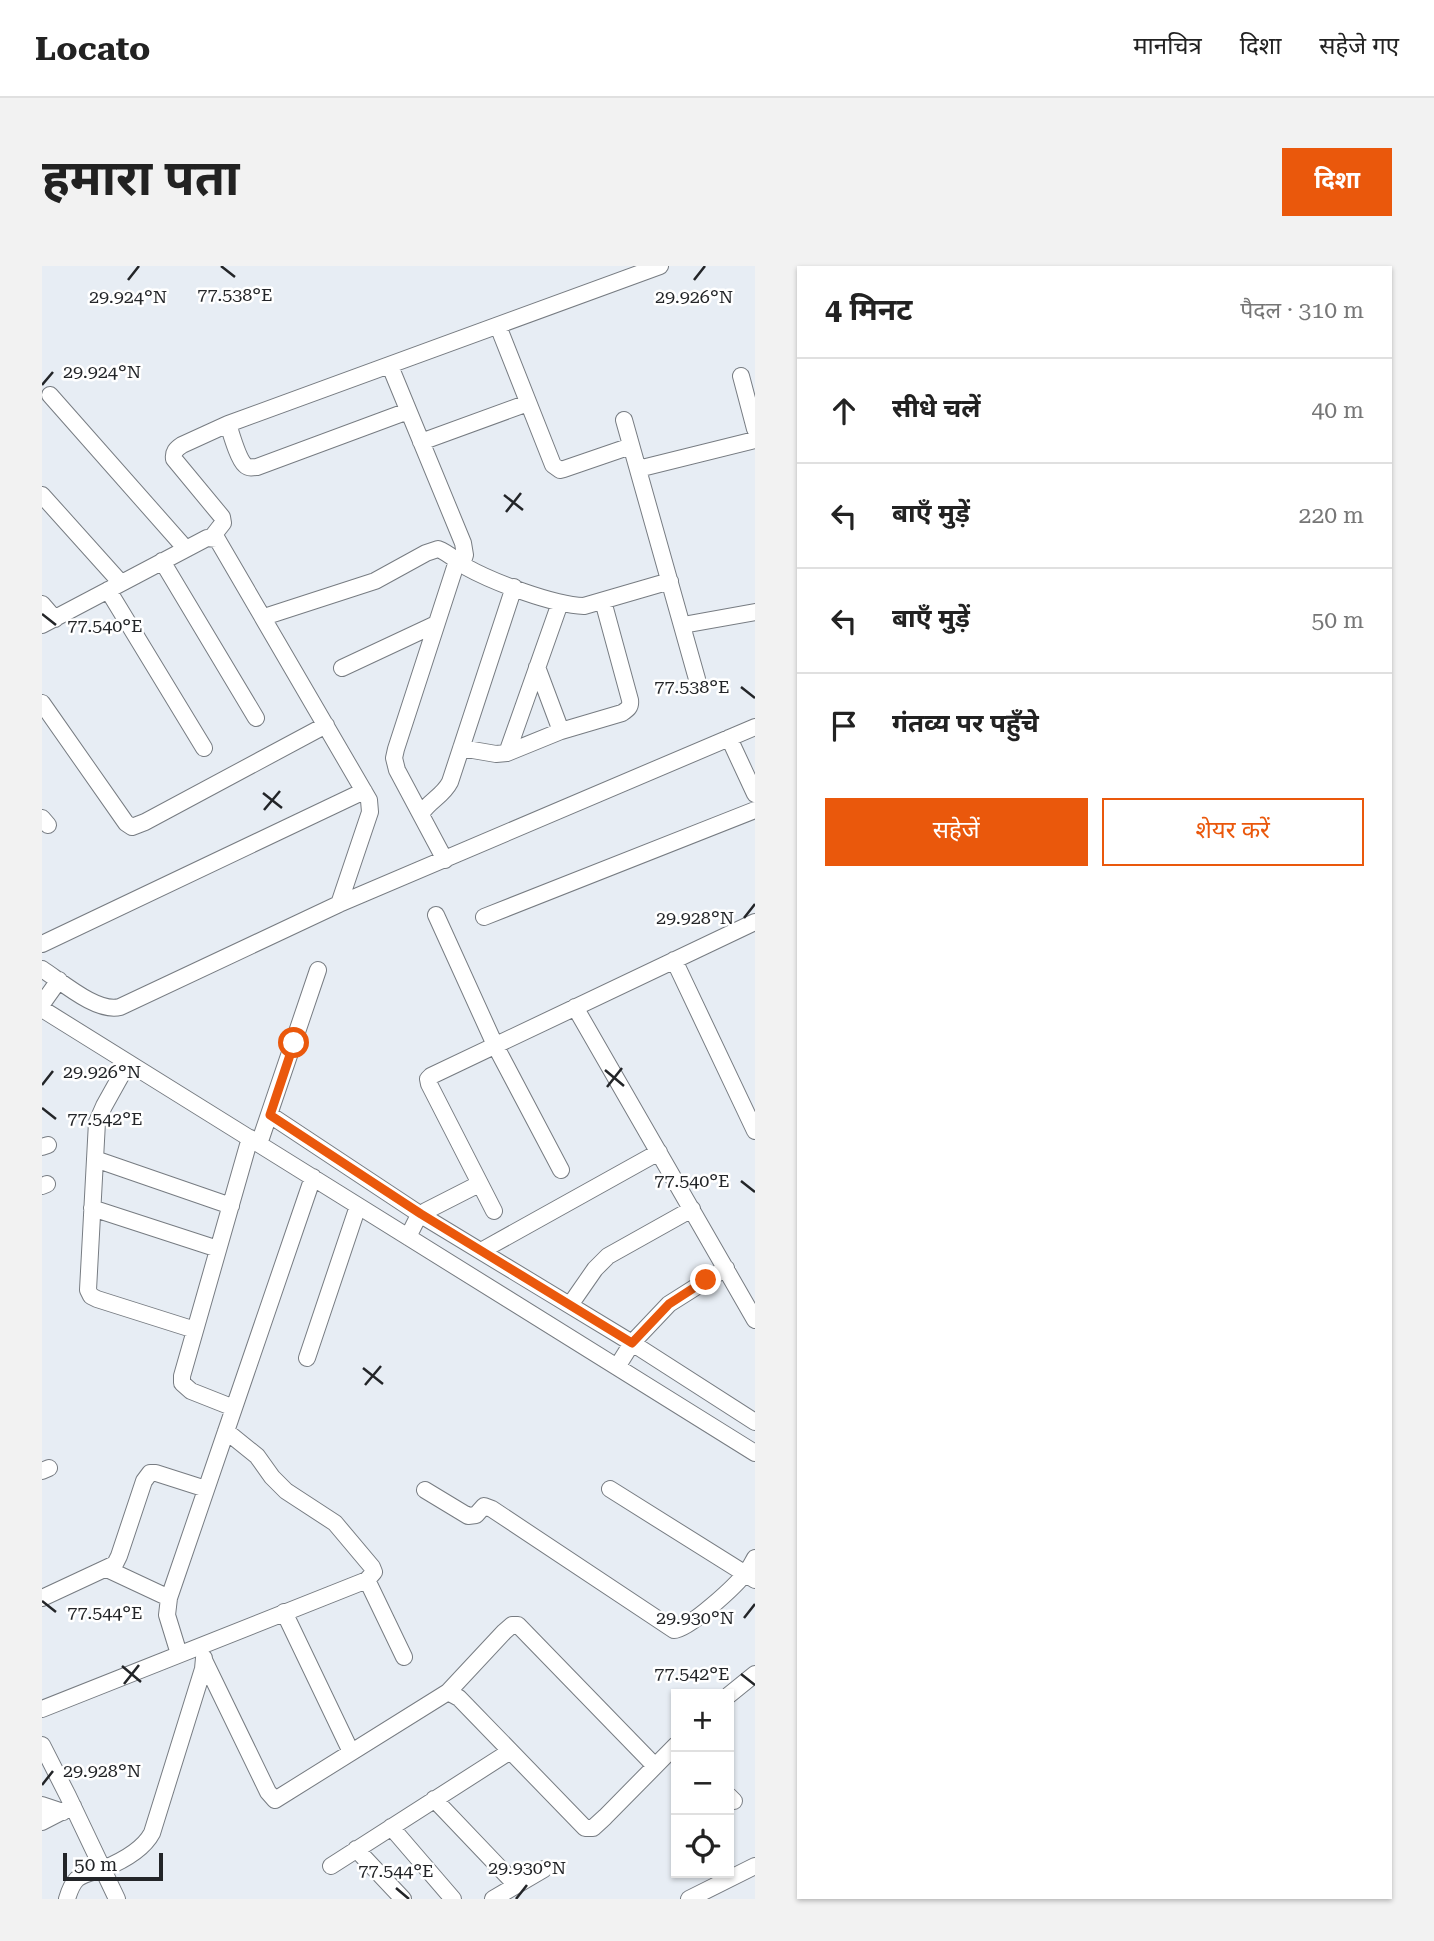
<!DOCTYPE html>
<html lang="hi">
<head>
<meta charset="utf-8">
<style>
  :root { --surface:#fff; --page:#f2f2f2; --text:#222; --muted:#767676; --line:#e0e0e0; --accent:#ea580c }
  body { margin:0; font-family:"Roboto Serif","Noto Sans Devanagari",serif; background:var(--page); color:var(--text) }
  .controls { position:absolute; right:21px; bottom:21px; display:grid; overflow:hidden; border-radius:0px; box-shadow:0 2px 5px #0004 }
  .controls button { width:63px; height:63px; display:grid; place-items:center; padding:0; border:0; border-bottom:2px solid var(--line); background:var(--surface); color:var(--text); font:35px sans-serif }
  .scale { position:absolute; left:21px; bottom:18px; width:100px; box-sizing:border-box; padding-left:7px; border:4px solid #232528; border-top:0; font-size:19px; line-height:24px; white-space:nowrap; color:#232528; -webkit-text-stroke:5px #fff; paint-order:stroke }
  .stop { position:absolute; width:21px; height:21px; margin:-16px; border:5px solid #ea580c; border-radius:50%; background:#fff }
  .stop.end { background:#ea580c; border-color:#fff; box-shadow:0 2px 7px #0008 }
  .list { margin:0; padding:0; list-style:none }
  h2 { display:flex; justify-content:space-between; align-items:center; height:91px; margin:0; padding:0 28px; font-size:30px }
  h2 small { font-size:23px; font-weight:400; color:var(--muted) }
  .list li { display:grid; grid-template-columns:46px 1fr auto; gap:21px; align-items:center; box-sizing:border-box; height:105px; padding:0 28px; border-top:2px solid var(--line) }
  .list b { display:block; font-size:26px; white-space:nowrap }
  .list em { font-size:23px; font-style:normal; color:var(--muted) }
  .actions { display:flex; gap:14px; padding:21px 28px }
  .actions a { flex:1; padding:16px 0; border:2px solid var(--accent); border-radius:0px; text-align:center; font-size:24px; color:var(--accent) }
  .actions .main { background:var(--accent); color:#fff }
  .icon { flex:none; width:38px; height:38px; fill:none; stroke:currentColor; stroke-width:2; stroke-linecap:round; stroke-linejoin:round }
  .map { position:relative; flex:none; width:713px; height:1633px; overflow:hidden; border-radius:0px }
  header { display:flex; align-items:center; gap:42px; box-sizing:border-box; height:98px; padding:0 35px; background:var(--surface); border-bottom:2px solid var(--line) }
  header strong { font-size:33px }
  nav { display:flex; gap:38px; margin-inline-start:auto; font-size:24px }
  .intro { display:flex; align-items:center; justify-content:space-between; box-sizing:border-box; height:168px; padding:0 42px }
  h1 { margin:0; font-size:49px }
  .button { padding:18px 32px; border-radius:0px; background:var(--accent); color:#fff; font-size:24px; font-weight:700 }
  main { display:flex; gap:42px; padding:0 42px }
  aside { flex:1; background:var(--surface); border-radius:0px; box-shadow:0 2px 5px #0004 }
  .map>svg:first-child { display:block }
</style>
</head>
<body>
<header>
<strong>Locato</strong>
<nav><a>मानचित्र</a><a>दिशा</a><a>सहेजे गए</a></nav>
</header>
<div class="intro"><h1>हमारा पता</h1><a class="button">दिशा</a></div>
<main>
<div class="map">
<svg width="713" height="1633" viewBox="0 0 713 1633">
  <rect width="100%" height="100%" fill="#e7edf4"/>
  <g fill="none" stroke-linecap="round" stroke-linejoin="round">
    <defs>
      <path id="minor" d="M456,60l55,139 7,5 4,-1 67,-23
        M348,100l73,177 2,12 -3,9
        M699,110l14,53
        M8,129l136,154
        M582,154l73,259
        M186,158c3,9 10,35 17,41 4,4 6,2 12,2l151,-56
        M379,176l107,-39
        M596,203l117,-29
        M0,229l79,88
        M170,271l11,-14 -1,-6 -48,-58c-1,-7 2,-10 8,-14l46,-21 432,-158
        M120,295l94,157
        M66,324l96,158
        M0,338l13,15
        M222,351l111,-36 51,-28 12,-4c11,4 18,12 28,18 27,15 87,38 118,39l86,-25
        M0,359l165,-87 10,1 152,261 1,12 -31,92
        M641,359l72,-13
        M495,401l24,64
        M300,402l94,-44
        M0,437l84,120 6,4 13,-5 181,-97
        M687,472l26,56
        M419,482l35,6 11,-1 54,-22 61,-18c6,-4 9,-6 8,-13l-27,-99
        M465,487l53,-150
        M379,548c8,-13 22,-18 29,-32l64,-195
        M0,552l6,7
        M403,594l-48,-90 -3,-12 2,-9 61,-188
        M394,649l59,130 66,125
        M442,651l271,-107
        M0,678l322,-153
        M632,694l81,171
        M0,703c20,13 55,44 78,38l219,-103 416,-177
        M0,738l17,-24
        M533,741l180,313
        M0,743l713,444
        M86,797l-24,43 -7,16 -9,168 3,6 6,3 98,31
        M228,849l151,100 211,128 123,79
        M217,878l59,-174
        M0,881l6,-2
        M53,893l136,47
        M0,920l5,-2
        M50,942l126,41
        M452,945l-65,-127 -1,-5 3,-3 324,-154
        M366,971l9,-18 9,-8 53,-27
        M439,985l178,-99
        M528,1039l25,-36 13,-13 84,-47
        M265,1092l51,-152
        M575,1101l15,-24 37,-39 57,-36
        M192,1142l-43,-17 -9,-8v-7l68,-238
        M0,1205l7,-3
        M568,1223l145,91
        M383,1224l43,26 8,-1 8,-9 8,3 182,121c14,0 63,-45 72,-58 4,-4 6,-9 9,-14
        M65,1303l62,29
        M325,1314l37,77
        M0,1332l73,-34 4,-8 25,-75 6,-8h6l50,16
        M242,1346l67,140
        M137,1388l-12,-39 2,-17 144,-421
        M162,1394l64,132 7,8 173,-108 11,6 126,130h8l12,-11 71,-72
        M406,1426l56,-60 8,-7h6l137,141
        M687,1429l26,-21
        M0,1443l325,-129 7,-8 -2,-5 -37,-44 -49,-32 -14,-14 -15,-21 -31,-25
        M0,1479l26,51 49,103
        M687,1530l5,5
        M392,1533l82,86
        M0,1539l21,7
        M0,1556l31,-16
        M349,1561l62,72
        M314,1583l47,50
        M289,1600l178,-114
        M25,1633c2,-7 5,-15 10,-20 7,-6 17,-7 26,-10 17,-7 40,-19 49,-36l51,-164 1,-11
        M451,1633l51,-30
        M647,1633l66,-33"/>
    </defs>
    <!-- minor casing -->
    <use href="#minor" stroke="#777c82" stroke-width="18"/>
    <!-- minor -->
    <use href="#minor" stroke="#fff" stroke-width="16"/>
  </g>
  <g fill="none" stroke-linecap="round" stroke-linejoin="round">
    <!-- route -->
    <path stroke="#ea580c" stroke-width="9" d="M252,777l-24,72 151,99 211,129 37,-39 37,-24"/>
  </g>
  <!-- ticks -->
  <path fill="none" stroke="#232528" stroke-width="2.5" d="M179,0l14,11M86,14l11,-14M652,14l11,-14M0,119l11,-13M462,229l19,15M464,246l15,-19M0,348l14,11M699,421l14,11M221,527l19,15M222,544l16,-19M702,652l11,-14M563,804l19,16M0,819l11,-14M565,821l15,-19M0,842l14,11M699,915l14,11M321,1102l20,16M323,1119l16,-19M0,1335l14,11M702,1352l11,-14M80,1400l19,16M699,1408l14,11M82,1418l15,-19M0,1519l11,-14M354,1622l13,11M474,1633l11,-14"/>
  <g font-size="18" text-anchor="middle" fill="#232528" stroke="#fff" stroke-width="5" stroke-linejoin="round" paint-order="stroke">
    <text x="193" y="35">77.538°E</text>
    <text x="86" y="37">29.924°N</text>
    <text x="652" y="37">29.926°N</text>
    <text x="60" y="112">29.924°N</text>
    <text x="63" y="366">77.540°E</text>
    <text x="650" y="427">77.538°E</text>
    <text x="653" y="658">29.928°N</text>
    <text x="60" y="812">29.926°N</text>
    <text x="63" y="859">77.542°E</text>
    <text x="650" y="921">77.540°E</text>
    <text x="63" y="1353">77.544°E</text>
    <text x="653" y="1358">29.930°N</text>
    <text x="650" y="1414">77.542°E</text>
    <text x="60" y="1511">29.928°N</text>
    <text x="485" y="1608">29.930°N</text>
    <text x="354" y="1611">77.544°E</text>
  </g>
</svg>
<div class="controls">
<button>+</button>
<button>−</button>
<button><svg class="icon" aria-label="locate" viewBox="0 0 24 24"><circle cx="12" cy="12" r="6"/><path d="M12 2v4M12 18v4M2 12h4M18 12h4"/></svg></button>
</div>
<div class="scale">50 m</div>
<div class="stop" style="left:252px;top:777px"></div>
<div class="stop end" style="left:664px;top:1014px"></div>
</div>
<aside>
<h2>4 मिनट<small>पैदल · 310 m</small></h2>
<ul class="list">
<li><svg class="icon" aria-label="ahead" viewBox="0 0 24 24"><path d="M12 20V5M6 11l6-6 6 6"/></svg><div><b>सीधे चलें</b></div><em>40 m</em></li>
<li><svg class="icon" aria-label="left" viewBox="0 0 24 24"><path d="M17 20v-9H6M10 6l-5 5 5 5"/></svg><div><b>बाएँ मुड़ें</b></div><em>220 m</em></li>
<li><svg class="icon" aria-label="left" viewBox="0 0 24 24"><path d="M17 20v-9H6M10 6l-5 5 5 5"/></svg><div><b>बाएँ मुड़ें</b></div><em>50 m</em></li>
<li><svg class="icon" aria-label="arrive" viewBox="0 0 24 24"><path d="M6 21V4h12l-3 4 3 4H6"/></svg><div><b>गंतव्य पर पहुँचे</b></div></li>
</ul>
<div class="actions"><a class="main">सहेजें</a><a>शेयर करें</a></div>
</aside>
</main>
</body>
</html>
